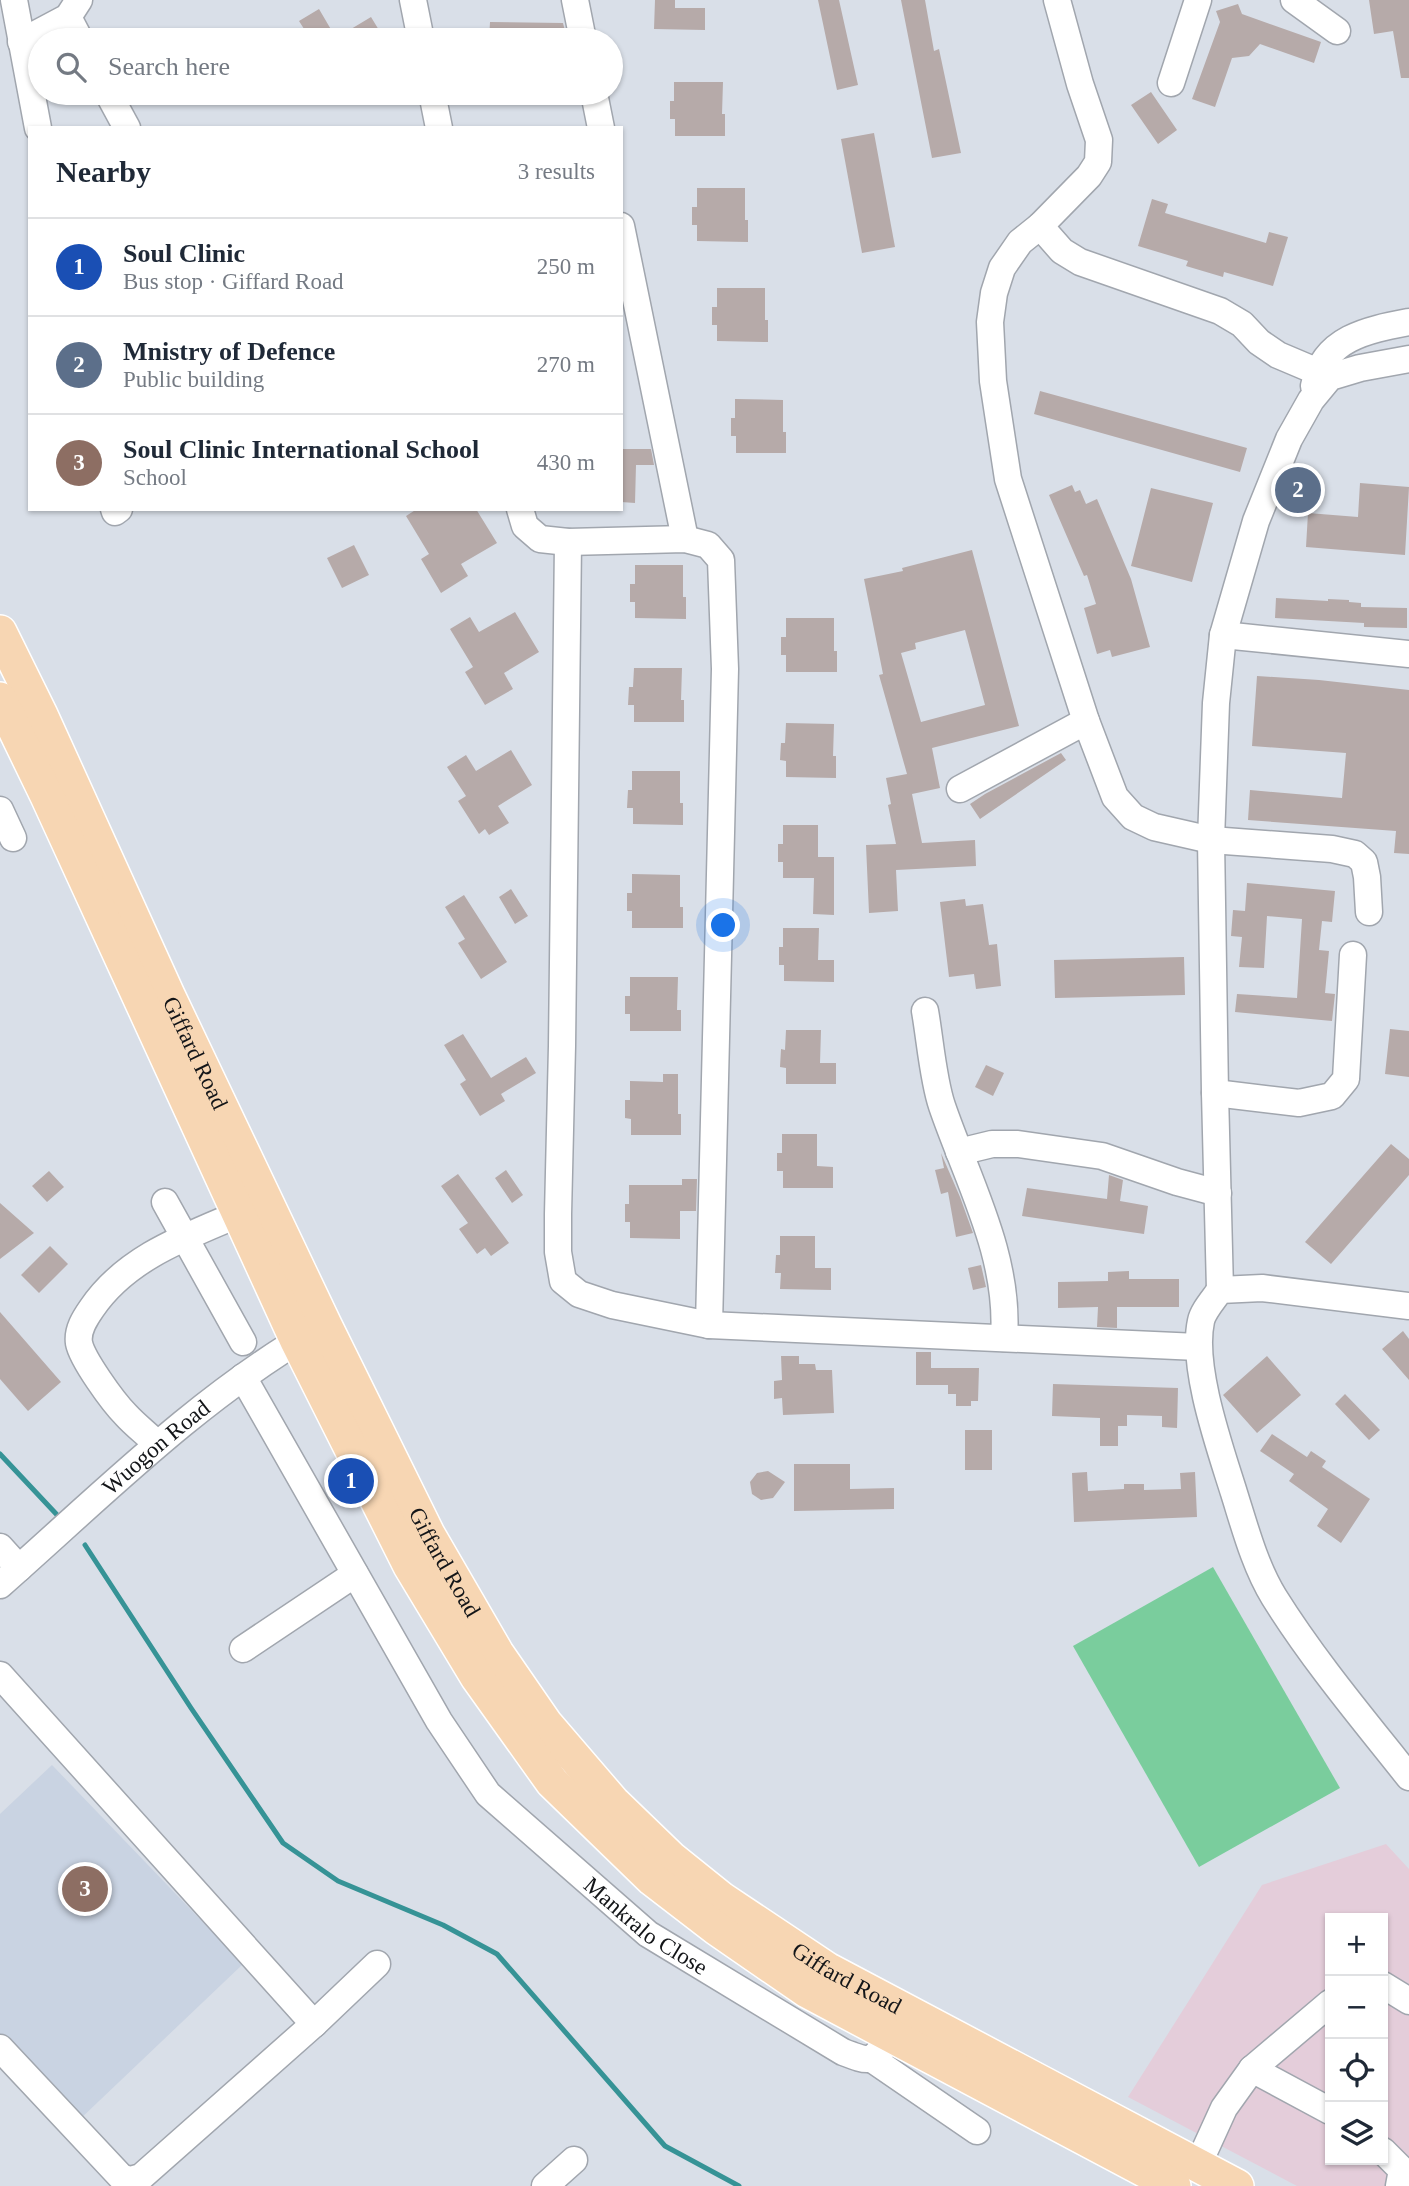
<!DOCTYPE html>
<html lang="en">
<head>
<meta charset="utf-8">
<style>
  :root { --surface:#fff; --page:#f6f6f7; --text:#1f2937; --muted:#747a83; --line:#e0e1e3; --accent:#995824 }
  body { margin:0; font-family:"Times New Roman",serif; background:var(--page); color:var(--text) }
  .controls { position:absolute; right:21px; bottom:21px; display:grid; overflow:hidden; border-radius:0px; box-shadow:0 2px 5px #0004 }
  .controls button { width:63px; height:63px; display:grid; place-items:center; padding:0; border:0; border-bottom:2px solid var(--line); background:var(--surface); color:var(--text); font:35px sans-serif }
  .you { position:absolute; left:724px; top:926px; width:24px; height:24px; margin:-18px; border:5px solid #fff; border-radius:50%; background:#1a73e8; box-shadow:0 0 0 10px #1a73e833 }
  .badge { display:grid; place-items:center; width:46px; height:46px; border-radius:50%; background:var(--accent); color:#fff; font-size:23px; font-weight:700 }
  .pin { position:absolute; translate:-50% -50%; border:4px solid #fff; box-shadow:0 2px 7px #0006 }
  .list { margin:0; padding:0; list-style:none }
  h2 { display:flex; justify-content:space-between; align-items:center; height:91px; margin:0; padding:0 28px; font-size:30px }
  h2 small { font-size:23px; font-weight:400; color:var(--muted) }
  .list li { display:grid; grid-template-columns:46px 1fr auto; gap:21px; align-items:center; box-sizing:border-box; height:98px; padding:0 28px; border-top:2px solid var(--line) }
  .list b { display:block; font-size:26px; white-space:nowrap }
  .list p { margin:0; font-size:23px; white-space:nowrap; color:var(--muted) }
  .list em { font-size:23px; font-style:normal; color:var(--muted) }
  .icon { flex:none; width:38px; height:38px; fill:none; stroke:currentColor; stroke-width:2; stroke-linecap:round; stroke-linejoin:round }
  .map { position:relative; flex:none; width:1409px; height:2186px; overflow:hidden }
  .search { position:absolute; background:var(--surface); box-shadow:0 2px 5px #0004; left:28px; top:28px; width:595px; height:77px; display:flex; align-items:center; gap:18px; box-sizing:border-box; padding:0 24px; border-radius:38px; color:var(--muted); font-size:26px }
  .panel { position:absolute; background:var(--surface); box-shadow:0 2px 5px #0004; left:28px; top:126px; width:595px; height:385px; border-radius:0px }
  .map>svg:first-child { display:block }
</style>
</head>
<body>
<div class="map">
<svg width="1409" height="2186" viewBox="0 0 1409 2186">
  <rect width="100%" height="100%" fill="#d9dfe8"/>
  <!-- commercial -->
  <path fill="#e4cdda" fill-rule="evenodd" d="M1386,1844l23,25v317h-112l-169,-89 134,-212zM1330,1918h53v242h-53z"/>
  <!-- built -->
  <path fill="#c9d3e2" d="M52,1765l191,199 -165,157 -78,-81v-226z"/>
  <!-- pitch -->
  <path fill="#7acd9d" d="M1213,1567l127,221 -141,79 -126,-221z"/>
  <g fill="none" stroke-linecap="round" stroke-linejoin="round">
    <!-- stream -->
    <path stroke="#369396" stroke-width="5" d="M0,1454l60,64
      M85,1545l106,163 92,135 55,38 105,44 54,29 168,192 74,40"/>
  </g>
  <!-- building -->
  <path fill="#b6aaa9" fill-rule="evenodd" d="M655,0h20v8h30v22l-51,-1z
    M818,0h21l19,85 -21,5z
    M901,0h24l9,51 5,-2 22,104 -29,5z
    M1369,0h40v78h-8l-8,-47 -19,3z
    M1238,4l4,10 79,28 -7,21 -54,-19 -11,12 -17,2 -17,49 -23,-8 28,-77 -4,-11z
    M319,9l17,29 35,-21 14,23h-74l-12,-19z
    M490,22l73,1 4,16 -78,1z
    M674,82h49l-1,32h3v22h-50v-17h-5v-18h4z
    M1151,92l26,38 -19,14 -27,-39z
    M874,133l21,114 -33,6 -21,-114z
    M697,188h48v32h3v22l-51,-1v-16h-5v-18h5z
    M1152,199l16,5 -3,9 101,30 3,-11 19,5 -15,49 -49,-14 -1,5 -37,-11 2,-5 -50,-15z
    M717,288h48v32h3v22l-51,-1v-16h-5v-18h5z
    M1040,391l207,57 -7,24 -206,-58z
    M735,399l48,1v32h3v21h-50v-17h-5v-18h4z
    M621,449h30l3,16h-18l-1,38 -14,-1z
    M1360,483l49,4 -4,68 -99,-8 2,-34 50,4z
    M1072,485l3,7 5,-2 6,14 11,-5 34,80 19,68 -38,10 -2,-7 -13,4 -13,-46 12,-4 -9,-29 -3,1 -35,-81z
    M1151,488l62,15 -21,79 -61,-16z
    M417,509h59l21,34 -36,21 7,12 -27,17 -20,-34 8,-5 -23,-38z
    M354,545l15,30 -27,13 -15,-30z
    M972,550l47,176 -87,22 8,40 -28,6 10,49 53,-3 1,26 -80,4 2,41 -29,2 -3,-68 30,-1 -8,-39 3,-1 -5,-26 21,-4 -28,-99 4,-1 -19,-95 39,-8 -1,-3zM965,630l20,75 -64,17 -20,-69 15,-4 -1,-6z
    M635,565h48v32h3v22l-51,-1v-16h-5v-18h5z
    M1276,598l52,3v-2l21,1v2l12,1v4l46,1v20l-43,-1v-4l-89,-5z
    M515,612l24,40 -35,21 9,16 -28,16 -20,-33 8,-5 -23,-38 20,-12 9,15z
    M786,618h48v33h3v21h-51v-17h-5v-18h5z
    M634,668h48l-1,32h3v22h-50v-17h-6l1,-18h4z
    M1257,676l62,4 90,10v164l-15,-1 2,-22 -148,-11 2,-30 92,8 4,-45 -94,-7z
    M786,723l48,1 -1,32h3v22l-50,-1v-16l-6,-1 1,-17h4z
    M511,750l21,35 -34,21 11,17 -20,12 -4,-6 -6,5 -21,-33 8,-5 -19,-29 19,-12 10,16z
    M1061,753l5,7 -86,59 -10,-15 15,-10z
    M632,771h48v32h3v22l-50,-1v-16h-6l1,-18h4z
    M783,825h35v32h16v58l-21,-1 1,-36h-31v-16h-5v-18h5z
    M632,874l48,1v32h3v21h-51v-17h-5v-18h5z
    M1247,883l88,8 -3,31 -10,-1 -3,29 10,1 -4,42 10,1 -3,27 -97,-9 2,-18 60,4 5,-79 -35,-3 -3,52 -25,-1 3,-30 -11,-1 2,-26 12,1z
    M511,889l17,27 -13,8 -16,-27z
    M464,895l43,67 -26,17 -23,-36 7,-4 -20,-32z
    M965,899l1,7 17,-2 6,41 8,-1 4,42 -25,3 -2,-15 -25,3 -9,-75z
    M783,928h36l-1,32h16v22l-50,-1v-16h-5v-18h4z
    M1184,957l1,38 -130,3 -1,-38z
    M630,977h48l-1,33h4v21h-51v-17h-5v-18h5z
    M1390,1029l19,2v46l-24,-3z
    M786,1030h35l-1,33h16v21h-50v-16l-6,-1 1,-18 4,1z
    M463,1034l28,44 35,-21 10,16 -35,21 4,7 -25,15 -20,-32 6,-4 -22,-35z
    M986,1065l18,8 -11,23 -18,-9z
    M663,1074h15v40h3v21h-50v-16l-6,-1v-18h5v-19l33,1z
    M782,1134h35v32l16,1v21h-50v-17h-6v-18h5z
    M1391,1144l18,15v16l-78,89 -26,-22z
    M941,1153l19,44 13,36 -17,4 -8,-45 -7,2 -6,-24 9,-2z
    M506,1170l17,25 -11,8 -17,-25z
    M49,1171l15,16 -17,15 -15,-16z
    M458,1174l51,69 -18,13 -6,-8 -8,6 -18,-25 9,-6 -27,-37z
    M1109,1175l14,5 -3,21 28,5 -4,28 -122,-18 5,-28 80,11z
    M682,1179h15l-1,32h-16v28l-50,-1v-16h-5v-18h4v-19h53z
    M0,1203l34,30 -34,26z
    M780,1236h35v32h16v22l-51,-1 1,-16h-6l1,-18h4z
    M50,1246l18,18 -29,29 -18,-18z
    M981,1265l5,22 -13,3 -5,-22z
    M1129,1271v8h50v28h-62v21l-20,-1 1,-20 -40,1v-26l50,-1v-9z
    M0,1312l61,70 -33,29 -28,-32z
    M1403,1331l6,8v41l-27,-31z
    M916,1352h15v16h48l-1,33h-7v5h-15v-12h-8v-9h-32z
    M781,1356h18v8h16l1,6h16l2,43 -51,2 -1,-17 -8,1v-18l8,-1z
    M1267,1356l34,39 -44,38 -34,-38z
    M1053,1384l125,4 -1,40 -15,-1v-11l-35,-1v11h-9v20h-18v-28l-48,-2z
    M1345,1394l35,36 -11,10 -34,-36z
    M965,1430h27v40h-27z
    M1272,1434l35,23 4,-6 15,10 -4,6 48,32 -29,44 -24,-17 11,-17 -39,-28 5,-7 -34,-23z
    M794,1464h56v25l44,-1v21l-100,2z
    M768,1471l17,11 -12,16 -12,2 -9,-6 -2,-12 7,-9z
    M1087,1472l1,19 36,-2v-5h20v6l37,-1 -1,-16 15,-1 2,45 -123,5 -2,-49z"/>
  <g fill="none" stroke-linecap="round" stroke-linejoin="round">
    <defs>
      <g id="minor">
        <path d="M14,0l24,128"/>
        <path d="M413,0l8,40"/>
        <path d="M575,0l8,40"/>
        <path d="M1057,0l23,84 19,56 -1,22 -9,14 -49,50 -20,16 -18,26 -8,25 -4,29 3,59 15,98 78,242 29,76 18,20 21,10 57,13 121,9 23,5 9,8 3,15 2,35"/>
        <path d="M1294,0l43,31"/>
        <path d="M68,17l12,23"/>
        <path d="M21,42l47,-25 11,-17"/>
        <path d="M1171,83l27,-83"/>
        <path d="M108,93l19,35"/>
        <path d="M432,93l7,35"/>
        <path d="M594,93l7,35"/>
        <path d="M621,226l64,313"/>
        <path d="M1040,226l22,25 18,11 140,49 22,13 17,18 19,13 52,22"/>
        <path d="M1314,386c10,-48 53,-56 95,-64"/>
        <path d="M114,509l1,3 4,-3"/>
        <path d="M520,509l5,17 15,13 28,3 117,-3 23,6 13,15 4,109 -16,656"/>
        <path d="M568,542l-6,504 -4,168v38l5,29 16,13 33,11 97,20 489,22"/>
        <path d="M1223,635l186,19"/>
        <path d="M960,789l126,-68"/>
        <path d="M0,810l13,28"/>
        <path d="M925,1011c5,28 8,69 17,95 26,76 68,150 62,232"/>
        <path d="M1215,1093l84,10 33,-7 14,-17 7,-124"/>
        <path d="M959,1152l33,-8h26l84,12 75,26 41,11"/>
        <path d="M165,1202l78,140"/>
        <path d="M1220,1290l-5,-197 -4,-253 5,-137 7,-68 33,-114 33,-82 22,-39 19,-23 30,-9 49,-9"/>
        <path d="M1409,1306l-147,-18 -42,2c-6,9 -17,21 -19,31 -10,46 19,127 33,172 11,35 21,73 40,104 40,64 89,122 135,180"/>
        <path id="s1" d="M243,1377l196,344 49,73 160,140 195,118c32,12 26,10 49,-15"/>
        <path d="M157,1444c-10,-10 -22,-19 -31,-29 -13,-13 -44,-56 -47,-72 -2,-13 6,-25 13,-35 34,-50 93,-71 147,-94"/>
        <path d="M0,1547l19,21"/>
        <path id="s2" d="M0,1585c101,-89 197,-186 314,-254"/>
        <path d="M243,1649l112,-75"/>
        <path d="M0,1675l314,349"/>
        <path d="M1383,1985l26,16"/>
        <path d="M0,2048l121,129 9,3 11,-3 173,-153 63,-60"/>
        <path d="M872,2059l105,72"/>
        <path d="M1252,2069l78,-66"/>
        <path d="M1383,2151l19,19 -3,16"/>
        <path d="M1198,2165l26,-57 28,-39 78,42"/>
        <path d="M545,2186l29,-26"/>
      </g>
      <g id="major">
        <path id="s3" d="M0,632l41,83 127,280 157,330 103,209 69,119 49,71 67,78 58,56 51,41 105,70 410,217"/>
        <path d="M0,699l47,97 250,545 113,225 67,111 75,105 100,97 65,50 90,62 367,195"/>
      </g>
    </defs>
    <!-- minor casing -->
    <use href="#minor" stroke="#a1a6ae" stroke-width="29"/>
    <!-- major casing -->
    <use href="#major" stroke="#fff" stroke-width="36"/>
    <!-- minor -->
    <use href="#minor" stroke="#fff" stroke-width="26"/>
    <!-- major -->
    <use href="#major" stroke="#f7d6b3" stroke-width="33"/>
  </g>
  <g text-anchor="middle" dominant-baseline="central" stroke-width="6" stroke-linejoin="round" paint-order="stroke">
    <!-- street labels -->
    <g font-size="23" fill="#131518" stroke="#fff">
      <text stroke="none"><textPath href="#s3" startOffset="464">Giffard Road</textPath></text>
      <text stroke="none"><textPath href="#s2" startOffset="208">Wuogon Road</textPath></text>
      <text stroke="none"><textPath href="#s3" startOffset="1031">Giffard Road</textPath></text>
      <text stroke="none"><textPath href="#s1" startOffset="690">Mankralo Close</textPath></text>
      <text stroke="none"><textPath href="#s3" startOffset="1619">Giffard Road</textPath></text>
    </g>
  </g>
</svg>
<div class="controls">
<button>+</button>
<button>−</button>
<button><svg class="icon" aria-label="locate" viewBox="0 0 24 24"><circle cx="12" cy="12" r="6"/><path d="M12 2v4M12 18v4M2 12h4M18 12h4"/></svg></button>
<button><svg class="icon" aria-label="layers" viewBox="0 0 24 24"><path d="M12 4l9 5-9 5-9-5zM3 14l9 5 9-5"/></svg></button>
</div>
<div class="you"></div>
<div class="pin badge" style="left:351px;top:1481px;background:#1a4fb4">1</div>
<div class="pin badge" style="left:1298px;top:490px;background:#5c6f8a">2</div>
<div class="pin badge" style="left:85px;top:1889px;background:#8d6e63">3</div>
<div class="search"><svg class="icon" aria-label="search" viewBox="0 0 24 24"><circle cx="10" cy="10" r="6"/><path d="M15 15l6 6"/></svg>Search here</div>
<section class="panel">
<h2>Nearby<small>3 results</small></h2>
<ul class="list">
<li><span class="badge" style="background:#1a4fb4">1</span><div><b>Soul Clinic</b><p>Bus stop · Giffard Road</p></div><em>250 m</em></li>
<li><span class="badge" style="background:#5c6f8a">2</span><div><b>Mnistry of Defence</b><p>Public building</p></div><em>270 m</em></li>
<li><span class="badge" style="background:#8d6e63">3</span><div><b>Soul Clinic International School</b><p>School</p></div><em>430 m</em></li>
</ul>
</section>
</div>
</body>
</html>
